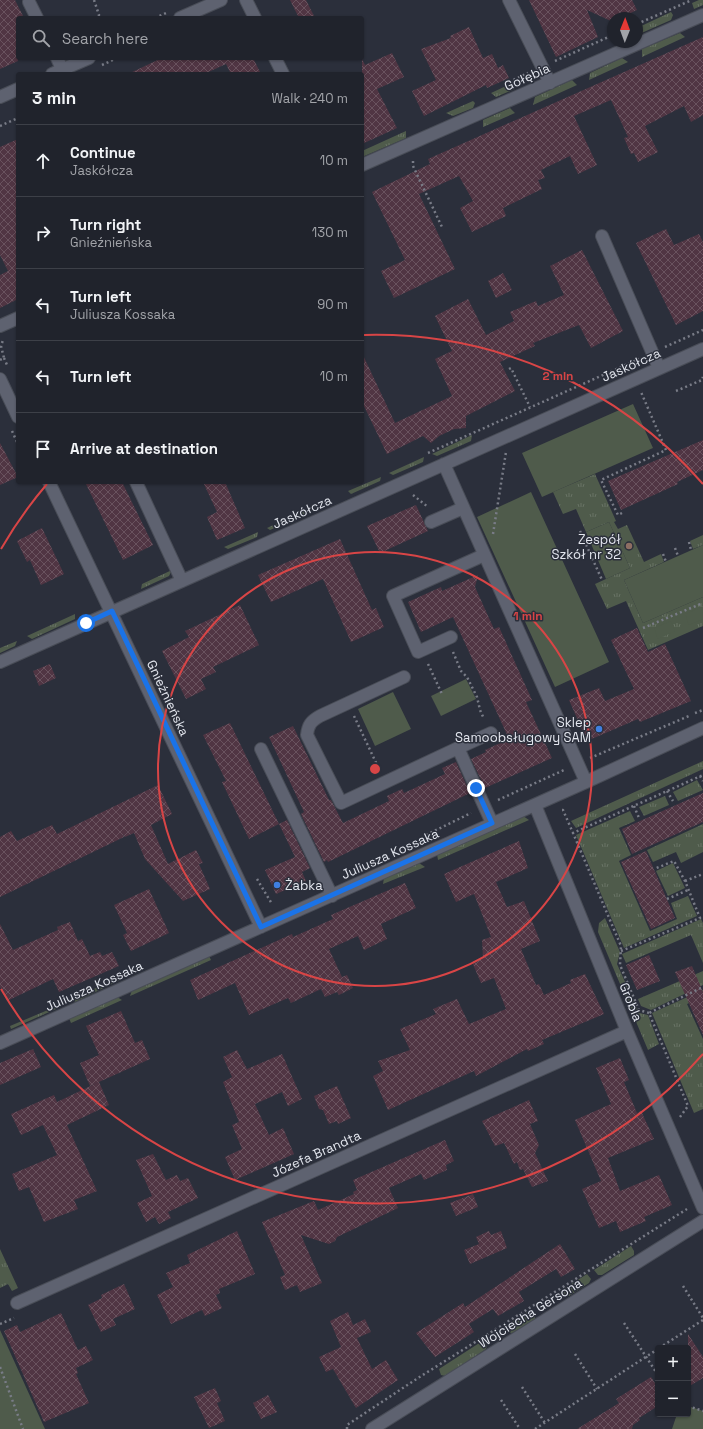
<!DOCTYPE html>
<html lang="en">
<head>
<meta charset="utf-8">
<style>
  :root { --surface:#20232c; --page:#282b34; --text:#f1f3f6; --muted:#a2a4a9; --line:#3d4048 }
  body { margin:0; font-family:"Space Grotesk",sans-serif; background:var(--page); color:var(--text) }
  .controls { position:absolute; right:12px; bottom:12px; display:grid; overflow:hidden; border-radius:4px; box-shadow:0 1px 3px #0004 }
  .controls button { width:36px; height:36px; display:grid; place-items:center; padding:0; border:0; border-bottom:1px solid var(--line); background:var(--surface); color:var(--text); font:20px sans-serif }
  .compass { position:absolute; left:607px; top:12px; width:36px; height:36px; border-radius:50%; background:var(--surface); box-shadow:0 1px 3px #0004; rotate:1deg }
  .stop { position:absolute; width:12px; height:12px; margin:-9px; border:3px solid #1a73e8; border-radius:50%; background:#fff }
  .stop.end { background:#1a73e8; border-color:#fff; box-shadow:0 1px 4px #0008 }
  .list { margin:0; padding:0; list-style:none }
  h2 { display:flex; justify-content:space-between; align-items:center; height:52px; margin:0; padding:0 16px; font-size:17px }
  h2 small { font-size:13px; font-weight:400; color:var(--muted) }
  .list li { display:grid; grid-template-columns:26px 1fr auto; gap:12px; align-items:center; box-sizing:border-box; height:72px; padding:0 16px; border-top:1px solid var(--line) }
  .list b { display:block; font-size:15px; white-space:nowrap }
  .list p { margin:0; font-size:13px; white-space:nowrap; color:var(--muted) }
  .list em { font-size:13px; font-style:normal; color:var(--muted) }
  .icon { flex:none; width:22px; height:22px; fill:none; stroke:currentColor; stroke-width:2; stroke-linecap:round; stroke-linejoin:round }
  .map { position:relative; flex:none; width:703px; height:1429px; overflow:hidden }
  .search { position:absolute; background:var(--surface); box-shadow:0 1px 3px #0004; left:16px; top:16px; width:348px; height:44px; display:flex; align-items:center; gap:10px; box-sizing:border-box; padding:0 14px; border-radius:4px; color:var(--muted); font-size:15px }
  .panel { position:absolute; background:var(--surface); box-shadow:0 1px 3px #0004; left:16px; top:72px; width:348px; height:412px; border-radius:4px }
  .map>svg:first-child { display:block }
</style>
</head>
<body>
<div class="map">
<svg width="703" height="1429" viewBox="0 0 703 1429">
  <defs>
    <pattern id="grass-tufts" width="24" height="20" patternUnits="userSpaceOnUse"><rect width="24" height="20" fill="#4f5b4b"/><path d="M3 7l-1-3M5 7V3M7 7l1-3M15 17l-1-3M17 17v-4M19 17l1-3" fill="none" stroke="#687365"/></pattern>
    <pattern id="building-cross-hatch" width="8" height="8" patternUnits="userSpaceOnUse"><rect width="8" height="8" fill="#503543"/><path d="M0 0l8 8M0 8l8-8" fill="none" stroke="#69525e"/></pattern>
  </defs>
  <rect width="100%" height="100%" fill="#2b2f3b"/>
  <!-- grass -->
  <path fill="url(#grass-tufts)" d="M699,0h4v5l-9,4 -2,-6z
    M671,12l2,3 -2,5 -34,15v-7z
    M680,33l5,4 -43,20v-8z
    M622,58l6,4 -39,18 1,-7z
    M572,80l5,5 -44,20 2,-8z
    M515,82v7l-19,8 -5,-4z
    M473,101l2,2 -2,5 -20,8 -7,-3z
    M510,108l5,5 -32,14v-7z
    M406,131v7l-44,19v-6z
    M472,435l-1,6 -34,15 -5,-2z
    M424,457l-1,5 -30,13 -4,-2z
    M595,474l21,47 -2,1 4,7 9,-4 17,37 17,-8 3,8 -40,18 19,43 60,-26v29l-55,24 -22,-49 -19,8 -12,-25 35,-16 -21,-46 -23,10 -10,-23 -13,5 -10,-22z
    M381,477l-1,4 -29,13 -3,-3z
    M315,506l-2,5 -43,19 -3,-2z
    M258,532l-1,5 -29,12 -4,-2z
    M703,535v10l-10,4 -3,-8z
    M172,570l-3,6 -28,13 1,-5z
    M75,614v5l-43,20 -5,-3z
    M17,641l-2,5 -15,7v-5z
    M703,761v8l-127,59 -5,-7z
    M697,780l6,10 -25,11 -5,-9z
    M665,796l4,9 -25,11 -5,-9z
    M630,811l5,10 -16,7 12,27 -12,6 31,70 27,-12 -6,-16 17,-7 9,20 -73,32 -48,-113z
    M523,816l6,4 -91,40 -1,-6z
    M703,824v28l-22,11 -5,-11 -23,10 -6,-12z
    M419,863l6,4 -42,17 1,-6z
    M673,863l12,25 -17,8 -12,-25z
    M605,918l15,34 -3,12 22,49 9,2 11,29 -11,6 -50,-118 1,-9z
    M701,919l2,4v40l-12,-28 -65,28 -4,-9z
    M209,956l2,4 -81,36 2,-6z
    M703,971v14l-52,25 -10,-4 -3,-7z
    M121,976l1,3 -47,23 -2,-3z
    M703,990v7l-16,7 16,35v70l-9,4 -42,-100z
    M117,997l5,3 -51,23 -2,-5z
    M55,1007l1,2 -45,20 -1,-3z
    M631,1246l3,5v4l-32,20h-4l-4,-5z
    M0,1249l18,39 -6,3 -4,-7 -8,4z
    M587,1274l4,5 -2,4 -20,13 -4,-1 -3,-5z
    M532,1309l3,5v5l-23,14 -5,-1 -3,-5z
    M484,1340l3,6 -1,3 -41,27 -4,-1 -2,-6z"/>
  <!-- green -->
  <path fill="#4f5b4b" d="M633,404l20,44 -111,49 -20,-44z
    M531,492l78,170 -54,25 -78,-170z
    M609,522l21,46 -24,11 -20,-47z
    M703,545v52l-60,26 -19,-43z
    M702,607l1,12 -14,6 -4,-11z
    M671,621l4,10 -17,8 -4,-11z
    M466,679l10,20 -35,17 -10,-20z
    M393,692l18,37 -36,17 -17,-37z
    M0,1330l45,99h-45z
    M688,1406l15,5v18h-31l5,-15h11z"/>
  <!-- building -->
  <path fill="url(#building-cross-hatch)" d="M0,0h15l9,18h-6v43l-18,8z
    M290,0h16l9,18h-16z
    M529,0h103l5,10 -17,8h-7v4l-26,-12 11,27 -42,20z
    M469,27l14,31 9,-4 6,14 5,-3 6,13 -22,10 -1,-3 -62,31 -12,-25 24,-11 -15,-31 30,-11 -1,-2z
    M703,37v78l-12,7 -7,-16 -39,20 13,26 -20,10 -4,-9 -3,1 -7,-16 4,-1 -17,-37 -37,16 23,49 -19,9 -8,-18 -29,14 4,8 -7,2 4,9 -39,19 3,8 -34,16 -12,-24 13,-7 -14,-25 -40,18 36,75 -61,29 -13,-27 24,-11 -33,-68 58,-28 -2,-5z
    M392,53l12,24 -27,12 20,39 -35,16v-85l3,6z
    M162,58h91l8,16h-30l-5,-10 -22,10h-76z
    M18,139v160l-18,9v-33l8,-4 -8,-16v-108z
    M666,229l8,16 25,-11 4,8v69l-27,14 -40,-82z
    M582,250l41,81 -32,17 -12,-23 -46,18 2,3 -35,16 15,29 -49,25v12l-12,1 -15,7 -8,7 -8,-7 -36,18 -25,-52v-49l33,70 57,-27 -17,-37 17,-8 -17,-35 33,-17 18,36 28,-14 -4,-9 26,-11 2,5 26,-11 -14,-29z
    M503,273l9,17 -16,8 -8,-17z
    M703,440v30l-26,12 1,2 -57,26 -13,-29z
    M0,443l18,34 -18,8z
    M85,482h37l31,63 -30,15z
    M203,482h22l20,46 -28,12 -10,-23 10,-5z
    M416,505l12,26 -48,22 -13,-27z
    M42,528l22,46 -23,11 -11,-25 -3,2 -10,-21z
    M340,539l32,71 4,-2 8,19 -33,15 -28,-63 -52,23 -13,-27z
    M478,575l-3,12 19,42 5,-2 33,73 -6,2 26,56 -67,30 -14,-29 15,-7 -1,-2 24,-11 -56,-122 -32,15 -13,-30 33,-15 1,4z
    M240,605l19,40 -46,22 3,5 -15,7 5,10 -20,10 -24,-48 27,-14 -4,-6z
    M637,628l11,24 17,-8 26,57 -51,21 -2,-3 -51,22 -18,-41 30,-12 6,13 29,-12 -23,-49z
    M50,664l6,14 -17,8 -6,-15z
    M230,723l49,101 -30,15 -27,-57 4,-1 -23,-46z
    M293,726l36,74h2l12,23 46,-22 -2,-5 15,-7 2,4 41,-19 -3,-6 14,-6 14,31 -142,69 -1,-2 -3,2 -23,-48 3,-2 -35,-75z
    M158,785l14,29 -21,11 17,39 28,-14 7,13 -4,1 11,25 -27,12 -38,-42 -11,-26 -9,4 -2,-3 1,3 -124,60v-60l11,-6 6,10 35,-16 5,9z
    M703,793v29l-71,32 -10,-25z
    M287,820l23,48 -8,4 4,9 -30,13 -11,-24 30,-13 -16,-33z
    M519,841l9,27 -32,14 11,25 17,-6 16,40 -19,8 15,36 3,-1 5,11 27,-12 -1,-3 15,-6 19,40 -62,26 2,4 -16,7 -1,-2 -51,27 -2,-5 -86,39 -15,-34 10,-5 -5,-10 32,-11 -10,-21 36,-15 -3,-5 24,-10 12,25 37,-15 -12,-31 -13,5 -9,-21 11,-4 -1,-18 9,-3 -17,-43 -18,8 -12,-28z
    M646,851l29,67 -24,11 -30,-67z
    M405,883l11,25 -35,16 6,15 -23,11 -6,-14 -29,13 13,28 5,-2 6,13 -14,7 -2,-3 -12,5 -4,-8 -30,14 -3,-5 -39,17 -14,-32 -37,17 -8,-20 102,-46 1,3 40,-18 -2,-4z
    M149,889l20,44 -38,18 -8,-16 4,-2 -13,-28z
    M70,922l8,19 4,-2 8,17 10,-4 2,4 10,-4 7,14 -60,26 -6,-13 -46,22 -7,-14v-63l13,26 45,-20 -1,-3z
    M649,955l11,26 -23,9 -11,-25z
    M692,966l11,26v43l-28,-63z
    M121,1011l14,32 7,-3 8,19 -60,27 -10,-23 19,-8 -13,-29z
    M33,1049l8,18 -41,18v-22z
    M237,1050l10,19 35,-15 20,45 -14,7 -6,-14 -27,12 14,31 14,-7 11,26 -59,26 -10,-23 17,-8 -10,-24 7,-3 -16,-40 9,-5 -9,-20z
    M620,1058l9,22 -5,2 13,31 4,-2 13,28 -46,19 12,33 39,-16 13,30 -28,12 2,4 -26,11 -4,-11 -17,7 -17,-39 19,-8 -26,-61 36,-16 -15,-36z
    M99,1082l10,23 -42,20 30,66 -23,9 4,9 -34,13 -15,-35 -10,4 -7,-17 45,-19 -14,-30 -22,10 -10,-21 43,-19 3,7z
    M337,1086l14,32 -13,6 -1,-3 -8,3 -6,-14 -4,-1 -5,-13z
    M529,1100l9,21 -8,3 9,21 -4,8 13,28 -16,6 -9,-18 -3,1 -3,-8 -3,2 -10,-21 -9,3 -13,-25z
    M445,1140l9,21 -8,4 1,5 -23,10 -3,-6 -32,14 9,20 -61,29 -2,4 -6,3 -28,-9 21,48 -22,9 -3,-7 -12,5 -5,-13 5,-2 -23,-53 52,-21 4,9 36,-16 -1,-2 4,-2 -4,-10z
    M153,1154l13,26 11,-5 3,6 8,-3 10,20 -30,14 3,6 -12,6 -4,-7 -9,5 -9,-19 15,-7 -16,-36z
    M473,1194l5,13 -22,9 -6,-13z
    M237,1231l18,43 -36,15 1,4 -4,2 6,13 -17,8 -3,-6 -31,14 -14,-29 16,-8 -7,-14 24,-10 -3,-8z
    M489,1231l2,4 10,-4 6,17 -37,16 -6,-14 15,-6 -3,-7z
    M560,1244l15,25 -14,8 -5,-8 -37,23 5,9 -26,15 -5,-7 -24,15 5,8 -39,25 -19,-24 47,-30 2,4z
    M124,1284l11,25 -22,10 3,6 -15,7 -13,-27 14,-7 -1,-3z
    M348,1312l5,13 12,-6 6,13 -14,6 15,31 14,-9 12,20 -42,28 -23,-39 -7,3 -7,-15 22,-10 -11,-26z
    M61,1313l17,37 8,-4 7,14 -17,8 2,5 -2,1 13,29 -45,19 -40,-91 13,-6 3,7z
    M688,1334l15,23v21l-15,9z
    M651,1377l7,11v18l-19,12 1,2 -7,5 -1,4h-55l42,-26 -3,-4z
    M215,1388l6,13 -4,2 8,18 -16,7 -15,-31z
    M268,1395l9,17 -16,7 -8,-16z"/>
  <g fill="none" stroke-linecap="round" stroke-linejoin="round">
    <defs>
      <path id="minor" d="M246,0l9,18
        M509,0l41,83
        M29,2l8,16
        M180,18l41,-18
        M57,58l5,11
        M275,58l8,16
        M52,74l37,-16
        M0,97l18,-8
        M362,165l341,-150
        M602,236l57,132
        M0,326l18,-8
        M0,379l18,38
        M444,464l142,318
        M49,482l212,445
        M136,482l46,99
        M431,522l32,-14
        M451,637l-33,15 -25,-56 91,-41
        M0,662l703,-313
        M404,677l-84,39c-9,5 -12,9 -13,19l34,68 117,-55
        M491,733l-33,15 34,75
        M261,749l71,147
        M535,805l92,226 76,177
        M0,1043l586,-261 117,-54
        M17,1303l610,-272
        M372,1429l331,-208"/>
    </defs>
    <!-- minor casing -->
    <use href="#minor" stroke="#494d57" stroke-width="14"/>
    <!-- path -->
    <path stroke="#797c87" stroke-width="2.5" stroke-dasharray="2 3" stroke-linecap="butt" d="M94,0l5,15 -1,3
      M155,18l11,-5
      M637,24l55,-24
      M555,61l58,-26
      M102,65l15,-7
      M509,82l19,-9
      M0,126l18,-8
      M413,161v5l29,61
      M665,347l38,-17
      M4,358l3,7
      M0,360l4,-2 -3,-12 2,-6
      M509,369l2,-1 19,39
      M676,391l26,-11 1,-3
      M12,431l6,13
      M428,453l211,-94
      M413,495l15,12
      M622,513l-4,2 -17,-35 65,-30 -25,-58
      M580,531l22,49
      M493,534l13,-82
      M689,542l2,8
      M675,548l3,8
      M663,554l3,8
      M643,628l60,-25
      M453,652l8,19 6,6 10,20 3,13 4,9
      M428,664l14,30
      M695,713l8,-3
      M354,716l25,53
      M590,758l99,-42
      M700,776l3,5
      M667,791l6,10
      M498,800l66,-30
      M634,806l5,12
      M562,810h1l10,23
      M426,835l45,-22
      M257,879l15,25
      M685,881l18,-7
      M667,899l21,-9
      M621,951l79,-33 -15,-37 -11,-20 -20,8
      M649,1013l-10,-3 -19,-45 1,-19 -48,-113 130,-58
      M680,1117l8,-11 -39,-93 54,-26
      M683,1286l20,32
      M624,1323l34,52
      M0,1324l14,-6
      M659,1348l44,-28
      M575,1354l22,35
      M0,1367l23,62
      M522,1387l23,36
      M501,1400l19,29
      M688,1406l15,5
      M347,1429v-4l71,-47 269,-169
      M535,1429l123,-80"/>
    <!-- minor -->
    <use href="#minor" stroke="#5e6270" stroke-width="12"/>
  </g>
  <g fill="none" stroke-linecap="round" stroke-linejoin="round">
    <!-- route -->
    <path stroke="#1a73e8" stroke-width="5" d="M86,623l26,-12 149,316 231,-104 -16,-35"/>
  </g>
  <!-- distance rings -->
  <g fill="none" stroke="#d84546" stroke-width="2">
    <circle cx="375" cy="769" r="217"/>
    <path d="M703 1054A434 434 0 0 1 1 989M1 549A434 434 0 0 1 47 484M364 335A434 434 0 0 1 703 484"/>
  </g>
  <!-- markers -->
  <circle fill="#8d6e63" stroke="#2b2f3b" stroke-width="1.5" cx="629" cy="546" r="4"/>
  <g fill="#3f7fe0" stroke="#2b2f3b" stroke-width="1.5">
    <circle cx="599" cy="729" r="4"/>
    <circle cx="277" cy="885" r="4"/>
  </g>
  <g text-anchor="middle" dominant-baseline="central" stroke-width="3" stroke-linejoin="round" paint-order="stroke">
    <!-- street labels -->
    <g font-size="13" fill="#e4e7ef" stroke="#2b2f3b">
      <text transform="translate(527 77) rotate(-24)">Gołębia</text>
      <text transform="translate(631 365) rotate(-24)">Jaskółcza</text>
      <text transform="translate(302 512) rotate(-24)">Jaskółcza</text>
      <text transform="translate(168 698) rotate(65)">Gnieźnieńska</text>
      <text transform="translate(390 854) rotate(-24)">Juliusza Kossaka</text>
      <text transform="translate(94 986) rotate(-24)">Juliusza Kossaka</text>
      <text transform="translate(631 1002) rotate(68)">Grobla</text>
      <text transform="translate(316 1154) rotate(-24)">Józefa Brandta</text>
      <text transform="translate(530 1313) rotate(-32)">Wojciecha Gersona</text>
    </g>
    <!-- poi labels -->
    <g font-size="13" fill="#e4e7ef" stroke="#2b2f3b" text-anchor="end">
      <text x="621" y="539">Zespół<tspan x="621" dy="15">Szkół nr 32</tspan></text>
      <text x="591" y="722">Sklep<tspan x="591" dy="15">Samoobsługowy SAM</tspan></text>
      <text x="285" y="885" text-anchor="start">Żabka</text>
    </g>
  </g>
  <circle cx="375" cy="769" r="6" fill="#d84546" stroke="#2b2f3b" stroke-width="2"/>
  <g font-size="12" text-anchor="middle" font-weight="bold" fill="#d84546" stroke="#2b2f3b" stroke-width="3" stroke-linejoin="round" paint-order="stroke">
    <text x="558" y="380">2 min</text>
    <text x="528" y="620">1 min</text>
  </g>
</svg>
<div class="controls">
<button>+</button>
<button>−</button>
</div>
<svg class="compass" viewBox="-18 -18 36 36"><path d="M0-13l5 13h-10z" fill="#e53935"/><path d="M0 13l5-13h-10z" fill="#a2a4a9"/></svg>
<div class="stop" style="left:86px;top:623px"></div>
<div class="stop end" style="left:476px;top:788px"></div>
<div class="search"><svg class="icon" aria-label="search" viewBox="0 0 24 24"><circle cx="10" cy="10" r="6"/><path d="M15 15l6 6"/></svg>Search here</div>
<section class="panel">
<h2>3 min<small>Walk · 240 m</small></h2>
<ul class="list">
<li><svg class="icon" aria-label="ahead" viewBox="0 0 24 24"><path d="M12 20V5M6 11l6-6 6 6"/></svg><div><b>Continue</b><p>Jaskółcza</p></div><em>10 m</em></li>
<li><svg class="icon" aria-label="right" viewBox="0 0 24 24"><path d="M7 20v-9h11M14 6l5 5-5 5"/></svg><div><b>Turn right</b><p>Gnieźnieńska</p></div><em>130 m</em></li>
<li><svg class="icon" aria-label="left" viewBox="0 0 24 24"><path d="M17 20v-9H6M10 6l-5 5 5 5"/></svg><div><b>Turn left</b><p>Juliusza Kossaka</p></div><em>90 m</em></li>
<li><svg class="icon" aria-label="left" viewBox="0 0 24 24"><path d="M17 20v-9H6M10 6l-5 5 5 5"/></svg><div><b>Turn left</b></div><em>10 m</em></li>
<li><svg class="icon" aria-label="arrive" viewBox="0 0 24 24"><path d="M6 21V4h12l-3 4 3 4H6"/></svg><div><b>Arrive at destination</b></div></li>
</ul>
</section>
</div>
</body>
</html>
